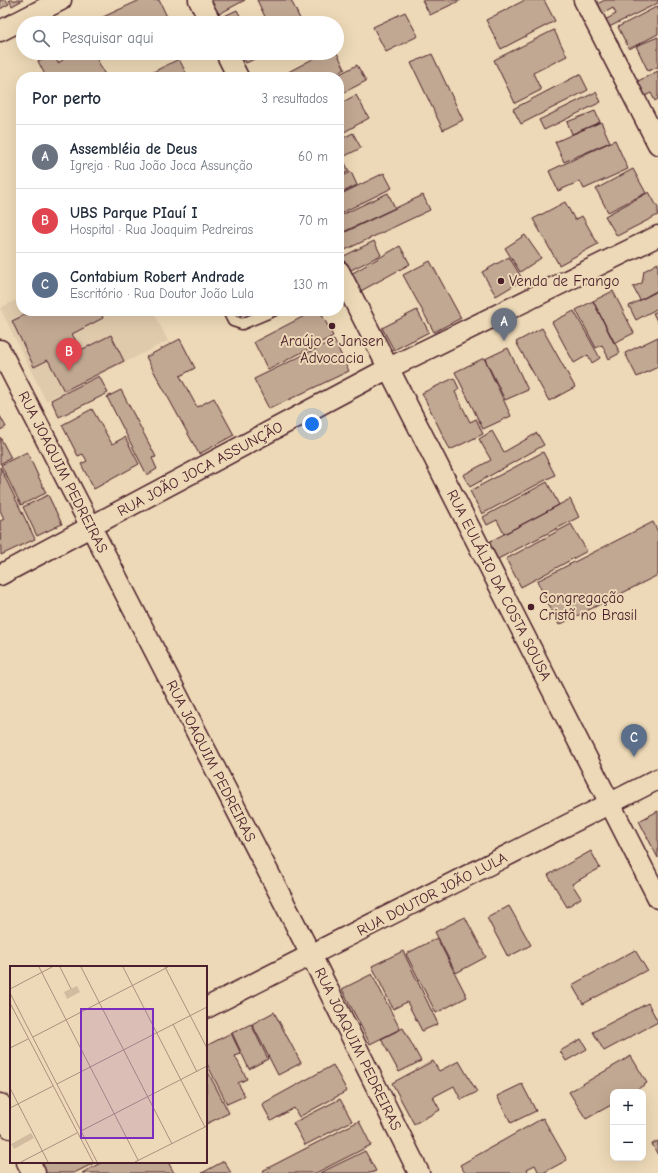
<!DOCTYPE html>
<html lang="pt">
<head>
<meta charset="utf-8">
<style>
  :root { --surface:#fff; --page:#f6f6f7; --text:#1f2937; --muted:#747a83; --line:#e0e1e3; --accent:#7c3aed }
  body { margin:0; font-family:"Comic Neue",sans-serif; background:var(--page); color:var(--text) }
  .controls { position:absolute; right:12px; bottom:12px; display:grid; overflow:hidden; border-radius:8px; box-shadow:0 4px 16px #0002 }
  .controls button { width:36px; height:36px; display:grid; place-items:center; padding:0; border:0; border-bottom:1px solid var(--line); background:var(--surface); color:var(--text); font:20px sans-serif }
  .you { position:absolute; left:312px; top:424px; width:14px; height:14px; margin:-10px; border:3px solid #fff; border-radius:50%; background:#1a73e8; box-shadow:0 0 0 6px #1a73e833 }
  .badge { display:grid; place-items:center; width:26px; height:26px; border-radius:50%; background:var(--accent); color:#fff; font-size:13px; font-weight:700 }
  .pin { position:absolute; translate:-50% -33px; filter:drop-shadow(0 1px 2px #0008) }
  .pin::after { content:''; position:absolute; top:21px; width:14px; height:12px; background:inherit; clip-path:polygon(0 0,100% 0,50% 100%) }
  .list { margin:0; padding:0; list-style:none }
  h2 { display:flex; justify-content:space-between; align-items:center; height:52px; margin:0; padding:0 16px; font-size:17px }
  h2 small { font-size:13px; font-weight:400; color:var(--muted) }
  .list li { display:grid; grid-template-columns:26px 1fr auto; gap:12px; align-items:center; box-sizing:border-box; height:64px; padding:0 16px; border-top:1px solid var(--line) }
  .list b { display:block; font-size:15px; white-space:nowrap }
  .list p { margin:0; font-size:13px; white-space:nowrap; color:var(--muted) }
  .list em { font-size:13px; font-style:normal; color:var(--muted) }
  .icon { flex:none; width:22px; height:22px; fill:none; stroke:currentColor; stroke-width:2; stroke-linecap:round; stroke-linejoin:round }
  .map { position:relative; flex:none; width:658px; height:1173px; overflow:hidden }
  .search { position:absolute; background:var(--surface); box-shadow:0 4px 16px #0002; left:16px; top:16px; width:328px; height:44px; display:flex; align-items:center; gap:10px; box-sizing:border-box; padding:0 14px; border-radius:22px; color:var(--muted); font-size:15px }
  .panel { position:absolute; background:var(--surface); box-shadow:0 4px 16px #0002; left:16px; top:72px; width:328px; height:244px; border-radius:16px }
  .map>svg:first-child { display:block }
</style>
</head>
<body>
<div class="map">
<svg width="658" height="1173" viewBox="0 0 658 1173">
  <rect width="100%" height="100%" fill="#edd9b7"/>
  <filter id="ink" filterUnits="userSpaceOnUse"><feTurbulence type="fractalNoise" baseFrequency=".025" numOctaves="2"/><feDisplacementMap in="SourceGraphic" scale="8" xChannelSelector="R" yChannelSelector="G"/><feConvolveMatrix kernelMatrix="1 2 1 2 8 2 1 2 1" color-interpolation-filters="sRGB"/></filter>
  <g filter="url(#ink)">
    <!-- built -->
    <path fill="#e0caac" d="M21,298v13h132l15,30 -122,60 -46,-93z"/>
    <!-- building -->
    <path fill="#c1a892" stroke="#4a1f2b" d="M0,0h6l3,4 -9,5z
      M9,0h14l-11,6z
      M140,0h19l11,23h-80z
      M211,0h34l-26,14z
      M257,0h34l11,23h-34z
      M422,0h39l-31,15z
      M525,0h19l11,21 -54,28 -15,-29z
      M605,0h53v3l-51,25 -4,-7 13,-7 -3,-6 -11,6 -5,-10z
      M658,6v28l-29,15 -11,-22z
      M237,10l7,13h-19l-3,-6z
      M405,12l13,24 -32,16 -13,-25z
      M554,30l13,26 -34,17 8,17 -26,13 -21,-43z
      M658,37v30l-10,4 -12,-25z
      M59,53h35l12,24h-60l-8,-16 15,-7 5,9 5,-3z
      M242,53h25l-21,10z
      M324,53h13l8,16 -15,8h-51z
      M432,54l31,66 -20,10 -32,-67z
      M179,59l9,18h-45z
      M357,65l9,16 -27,14v-18h-5z
      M658,71v28l-3,2 -4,-8 -10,5 -7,-15z
      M580,74l8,16 -67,34 -8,-15z
      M596,92l5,10 -57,28 -5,-10z
      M356,95l13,23 -30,17v-31z
      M595,111l5,11 -28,12 -5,-12z
      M601,122l9,20 -46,20 -9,-20z
      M353,133l8,15 -22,11v-19z
      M615,140l13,29 -44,20 -4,-8 -22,10 -9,-20z
      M343,159l6,12 -10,6v-16z
      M633,169l13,24 -38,19 -12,-23z
      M351,172l6,13 -18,9v-16z
      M384,173l8,15 -53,26v-19z
      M649,192l9,16v7l-41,21 -12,-20z
      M388,193l7,15 -56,26v-18z
      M423,195l7,15 -85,40 -6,-12v-3z
      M565,202l10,18 7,-4 16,28 -39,21 -26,-46z
      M525,235l16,23 -21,14 -15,-24z
      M374,241l7,14 -34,17 -7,-14z
      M400,246l10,18 -51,28 -10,-17z
      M509,257l14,23 -27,16 -14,-24z
      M430,261l31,57 -27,14 -31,-57z
      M658,263v27l-18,10 -7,-13 9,-4 2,-12z
      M613,291l21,42 -20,10 -21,-42z
      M658,291v17l-22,12 -7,-14z
      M593,301l27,52 -11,6 -7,-14 -6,3 -20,-38z
      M417,310l12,22 -35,18 -12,-22z
      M33,311h67l3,7 -31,16 9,16 30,-15 13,26 -60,30 -16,-31 -14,7 -22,-46z
      M238,311h12l-10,5z
      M314,311h6l13,25 -65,34 -14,-28z
      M574,311l26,47 -8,5 -4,-8 -14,8 -22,-41z
      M658,311v12l-5,-10z
      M542,328l33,59 -26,14 -33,-59z
      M658,337v30l-21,10 -12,-24z
      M180,339l15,29 -15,8 17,31 17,-9 20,37 -35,19 -53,-97z
      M334,340l15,31 -80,38 -15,-30z
      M508,348l20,42 -23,10 -20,-41z
      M484,358l27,58 -28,13 -28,-57z
      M99,376l9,17 -49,24 -8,-17z
      M454,378l5,11 -4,3 15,30 6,-3 7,15 -33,16 -28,-57z
      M121,390l35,67 -4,1 5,11 -10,6 -40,-78z
      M92,409l20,35 13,-7 14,27 -45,25 -13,-25 6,-3 -4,-7 -5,2 -16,-31z
      M0,416l6,11 -6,3z
      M492,431l12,21 33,-19 7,12 -74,42 -7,-12 28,-15 -12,-21z
      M0,437l11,21 -11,6z
      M27,452l19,41 -25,12 -20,-40z
      M543,452l12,23 -73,39 -12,-23z
      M0,467l35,72 -34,16 -1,-34 4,-2 -4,-9z
      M547,482l12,23 -55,29 -7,-14 -10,5 -4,-8z
      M48,495l14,29 -25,12 -14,-29z
      M570,499l9,18 -83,43 -9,-17z
      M653,522l5,10v43l-99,50 -22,-44z
      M571,524l16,27 -66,36 -15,-28z
      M658,811v47l-19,-37z
      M591,851l9,17 -28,16 9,14 -14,9 -19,-32z
      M509,906l22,39 -23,12 -21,-39z
      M465,917l21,40 -30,16 -21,-41z
      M437,938l30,59 -31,16 -30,-59z
      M635,950l12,20 -64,34 -11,-19z
      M403,951l35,73 -16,7 -15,-29 -14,7 -21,-43z
      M372,974l28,55 -30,15 -28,-55z
      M648,1003l10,19 -54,29 -11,-19z
      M274,1012l27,51 -23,12 -26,-51z
      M251,1024l17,35 -19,10 -17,-36z
      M403,1028l18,33 -22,11 -18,-33z
      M231,1033l10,21 -6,2 12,23 -9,4 7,13 -18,8 -21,-42v-16z
      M581,1039l6,10 -21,12 -6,-10z
      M631,1056l16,27 -14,9h-20v12l-27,15 -17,-27z
      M433,1061l6,10 20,-10 18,31 -16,8 -7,-14 -21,11 7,13 -26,14 -22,-41z
      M333,1065l14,26 -48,26 -5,-9 -23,13 -9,-17z
      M206,1068l23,45 -23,11z
      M522,1084l14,27 -25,12 -14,-27z
      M340,1099l12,22 -47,24 -12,-22z
      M543,1118l24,42 -24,13h-4l-4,-8 -8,4 2,4h-64l-5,-8z
      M359,1121l12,24 -55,28h-53l-1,-2z
      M658,1141v14l-6,-11z
      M365,1151l11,20 -5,2h-51z
      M224,1161l7,12h-29z
      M46,1162h50l-22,11h-30l-4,-8z
      M102,1162h66l6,11h-92z"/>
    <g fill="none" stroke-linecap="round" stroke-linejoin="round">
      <defs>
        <path id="lane" d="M228,311l5,10 9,3 31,-13"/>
        <path id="street" d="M199,0l12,23
          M584,0l74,144
          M0,31l61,-31
          M226,53l12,24
          M339,271l319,627
          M0,350l311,605 108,218
          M0,575l389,-207 269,-132
          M206,1008l452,-229"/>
        <path id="primary" d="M0,1105l11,22
          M28,1162l6,11"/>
      </defs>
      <!-- lane casing -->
      <use href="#lane" stroke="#4a1f2b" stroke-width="13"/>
      <!-- street casing -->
      <use href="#street" stroke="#4a1f2b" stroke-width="23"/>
      <!-- primary casing -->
      <use href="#primary" stroke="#4a1f2b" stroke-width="25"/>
      <!-- lane -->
      <use href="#lane" stroke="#edd9b7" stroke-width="10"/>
      <!-- street -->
      <use href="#street" stroke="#edd9b7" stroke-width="20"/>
      <!-- primary -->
      <use href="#primary" stroke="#edd9b7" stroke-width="22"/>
    </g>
  </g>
  <!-- markers -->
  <g fill="#4a1f2b" stroke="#edd9b7" stroke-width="1.5">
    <circle cx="501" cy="281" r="4"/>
    <circle cx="332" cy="326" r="4"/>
    <circle cx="531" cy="607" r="4"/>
  </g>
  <g text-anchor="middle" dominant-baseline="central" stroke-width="4" stroke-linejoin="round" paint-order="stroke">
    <!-- poi labels -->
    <g font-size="15" fill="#4a1f2b" stroke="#edd9b7" text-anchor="start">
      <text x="509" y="281">Venda de Frango</text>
      <text x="332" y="341" text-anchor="middle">Araújo e Jansen<tspan x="332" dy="17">Advocacia</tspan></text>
      <text x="539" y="598">Congregação<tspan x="539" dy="17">Cristã no Brasil</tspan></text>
    </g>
    <!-- street labels -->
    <g font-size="15" fill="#4a1f2b" stroke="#edd9b7">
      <text transform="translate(200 469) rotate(-28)">RUA JOÃO JOCA ASSUNÇÃO</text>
      <text transform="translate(63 472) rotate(63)">RUA JOAQUIM PEDREIRAS</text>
      <text transform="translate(499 585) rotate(63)">RUA EULÁLIO DA COSTA SOUSA</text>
      <text transform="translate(211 761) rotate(63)">RUA JOAQUIM PEDREIRAS</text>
      <text transform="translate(432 894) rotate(-27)">RUA DOUTOR JOÃO LULA</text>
      <text transform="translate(358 1049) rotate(64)">RUA JOAQUIM PEDREIRAS</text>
    </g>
  </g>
  <!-- overview -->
  <g transform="translate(10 966)">
    <rect width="197" height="197" fill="#edd9b7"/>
    <path d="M67,20l3,6 -13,7 -3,-7zM21,167l3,5 -20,11 -3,-5z" fill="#d2bba0"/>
    <path fill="none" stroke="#ac8f7f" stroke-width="1" d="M29,1l99,193M50,1l11,22M71,1l91,177M113,1l82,160M155,1l42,81M0,23l42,-22M0,27l87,169M0,37l83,159M163,58l24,48M23,71l135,-70M0,82l18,-9M47,118l150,-77M0,122l38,74M0,142l43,-22M71,165l126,-65M11,196l56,-29M125,196l72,-36"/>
    <path fill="#7b2cbf" fill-opacity="0.15" stroke="#7b2cbf" stroke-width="2" d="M71,43h72v129h-72z"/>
    <rect width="197" height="197" fill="none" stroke="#4a1f2b" stroke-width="2"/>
  </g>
</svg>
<div class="controls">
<button>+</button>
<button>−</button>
</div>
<div class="you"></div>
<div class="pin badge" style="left:504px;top:341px;background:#6b7280">A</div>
<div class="pin badge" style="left:69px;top:371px;background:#e0444e">B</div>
<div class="pin badge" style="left:634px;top:757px;background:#5c6f8a">C</div>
<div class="search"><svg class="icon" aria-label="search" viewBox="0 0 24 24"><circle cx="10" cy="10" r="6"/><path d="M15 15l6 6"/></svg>Pesquisar aqui</div>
<section class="panel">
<h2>Por perto<small>3 resultados</small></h2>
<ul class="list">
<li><span class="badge" style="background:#6b7280">A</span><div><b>Assembléia de Deus</b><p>Igreja · Rua João Joca Assunção</p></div><em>60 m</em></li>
<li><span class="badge" style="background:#e0444e">B</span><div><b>UBS Parque PIauí I</b><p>Hospital · Rua Joaquim Pedreiras</p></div><em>70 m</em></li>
<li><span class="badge" style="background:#5c6f8a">C</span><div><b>Contabium Robert Andrade</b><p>Escritório · Rua Doutor João Lula</p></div><em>130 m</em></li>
</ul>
</section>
</div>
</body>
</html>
